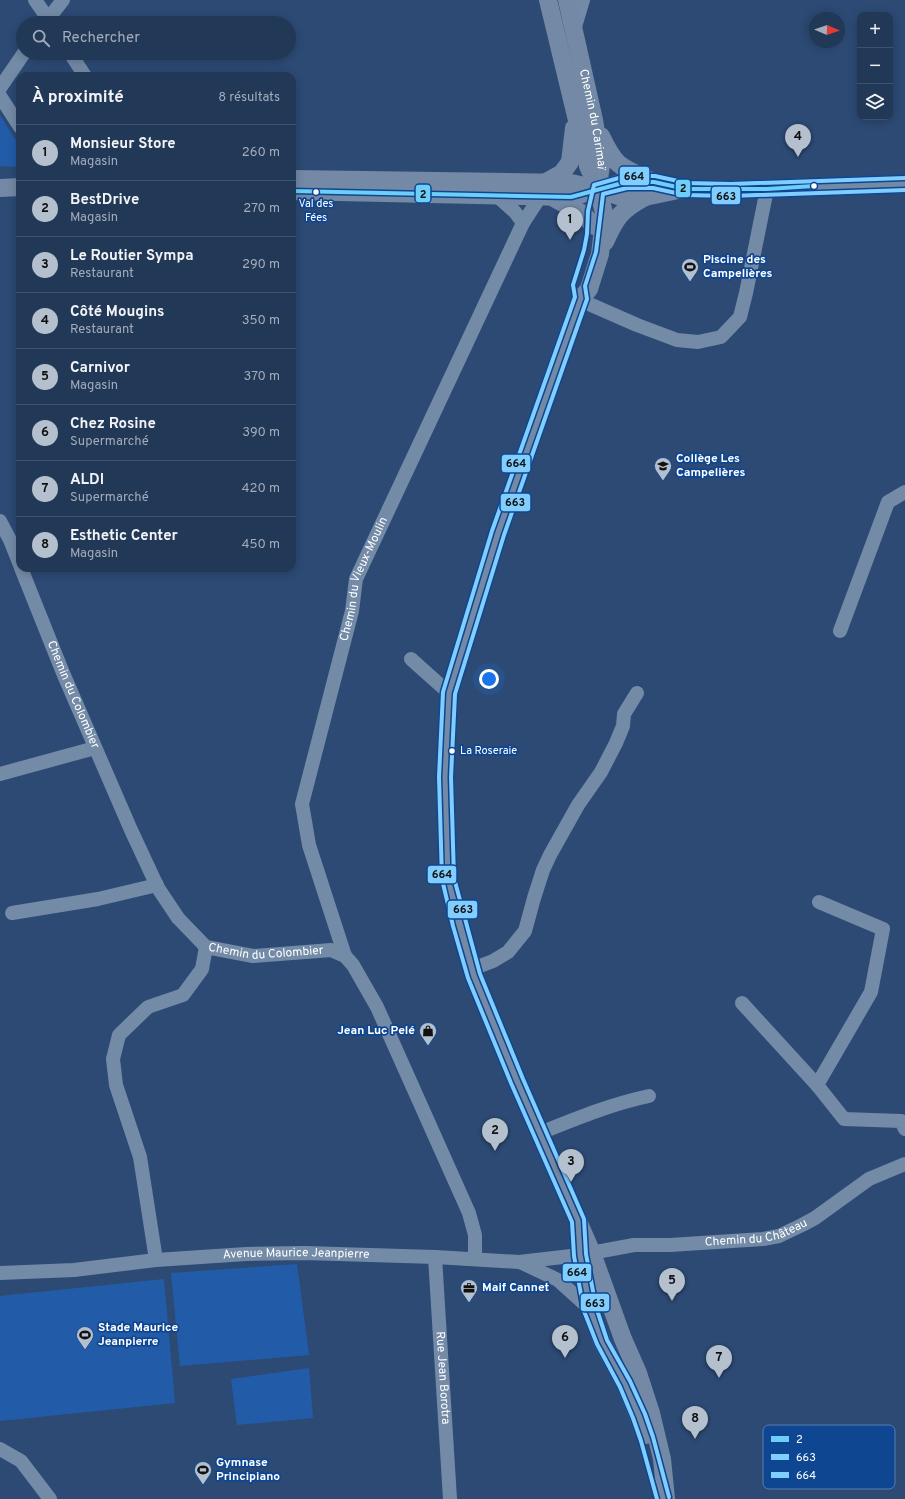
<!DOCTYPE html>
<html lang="fr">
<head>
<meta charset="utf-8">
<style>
  :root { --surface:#213857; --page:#2d4361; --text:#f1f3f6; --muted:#a2acba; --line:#3e526d; --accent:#b5c0ce }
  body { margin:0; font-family:Overpass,sans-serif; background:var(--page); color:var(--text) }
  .controls { position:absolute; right:12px; top:12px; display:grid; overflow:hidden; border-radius:8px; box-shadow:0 2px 10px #0003 }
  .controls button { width:36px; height:36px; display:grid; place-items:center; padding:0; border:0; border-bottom:1px solid var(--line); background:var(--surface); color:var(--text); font:20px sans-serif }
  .compass { position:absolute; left:809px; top:12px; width:36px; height:36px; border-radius:50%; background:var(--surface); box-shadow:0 2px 10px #0003; rotate:92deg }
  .you { position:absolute; left:489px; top:679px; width:14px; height:14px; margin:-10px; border:3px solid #fff; border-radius:50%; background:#1a73e8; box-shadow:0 0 0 6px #1a73e833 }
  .badge { display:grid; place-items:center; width:26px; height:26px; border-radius:50%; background:var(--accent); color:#111; font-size:13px; font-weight:700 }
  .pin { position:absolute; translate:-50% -33px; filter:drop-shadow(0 1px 2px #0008) }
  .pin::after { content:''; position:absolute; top:21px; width:14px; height:12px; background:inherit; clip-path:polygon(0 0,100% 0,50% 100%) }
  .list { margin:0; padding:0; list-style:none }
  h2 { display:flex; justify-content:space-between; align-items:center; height:52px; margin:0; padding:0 16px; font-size:17px }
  h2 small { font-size:13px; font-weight:400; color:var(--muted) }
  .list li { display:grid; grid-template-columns:26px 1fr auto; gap:12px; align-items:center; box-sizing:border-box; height:56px; padding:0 16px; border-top:1px solid var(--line) }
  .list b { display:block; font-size:15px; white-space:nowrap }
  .list p { margin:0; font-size:13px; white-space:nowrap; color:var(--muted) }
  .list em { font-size:13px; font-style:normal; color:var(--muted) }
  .icon { flex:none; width:22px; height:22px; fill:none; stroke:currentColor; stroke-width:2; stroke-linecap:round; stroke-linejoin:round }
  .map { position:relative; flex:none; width:905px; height:1499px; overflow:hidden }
  .search { position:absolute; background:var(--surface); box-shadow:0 2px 10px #0003; left:16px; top:16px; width:280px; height:44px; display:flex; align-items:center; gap:10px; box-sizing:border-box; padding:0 14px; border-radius:22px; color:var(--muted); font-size:15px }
  .panel { position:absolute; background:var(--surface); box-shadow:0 2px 10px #0003; left:16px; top:72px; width:280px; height:500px; border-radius:12px }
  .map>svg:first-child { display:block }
</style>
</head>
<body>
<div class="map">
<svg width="905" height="1499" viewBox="0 0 905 1499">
  <rect width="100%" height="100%" fill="#2c4a74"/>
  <!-- green -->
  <path fill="#225ca9" d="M0,115l20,32v20l-20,-1z
    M297,1264l12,91 -129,11 -9,-93z
    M164,1279l11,124 -175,18v-125z
    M309,1368l4,50 -76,7 -6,-46z"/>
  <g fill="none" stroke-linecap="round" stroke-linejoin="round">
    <!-- minor -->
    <g stroke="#748ba7" stroke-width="14">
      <path d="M35,0l16,23"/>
      <path d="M45,23l18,-23"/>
      <path d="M574,30l9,-30"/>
      <path d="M70,53l15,23"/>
      <path d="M0,88l24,-35"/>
      <path d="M0,96l20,31"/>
      <path d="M497,190v6l18,16 8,11"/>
      <path d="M580,300l57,25 40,15 21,2 23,-5 19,-20 6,-24 21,-104"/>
      <path d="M0,521l10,19 10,25"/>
      <path id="s1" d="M21,568l42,105 68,157 27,58 20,30 28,29 47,9 78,-6 14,6 8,9 24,42 92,206 6,22v24"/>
      <path d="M840,631l48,-129 17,-10"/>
      <path d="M411,659l38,34"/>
      <path d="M0,774l95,-26"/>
      <path d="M819,902l64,27 -12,63 -54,93 27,34 57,2 4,8"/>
      <path d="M12,913l86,-14 59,-14"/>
      <path id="s2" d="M345,956l-36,-111 -7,-41 50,-193 4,-32 167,-356 17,-26"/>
      <path d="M472,969l21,-8 15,-9 17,-21 9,-33 9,-28 7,-15 28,-50 23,-33 15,-29 7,-17 1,-12 13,-21"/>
      <path d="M742,1003l75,82"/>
      <path d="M540,1133c35,-14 71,-29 109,-37"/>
      <path id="s3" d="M435,1257l15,242"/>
      <path d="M156,1260l-16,-103 -24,-72 -3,-26 6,-24 29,-28 35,-12 19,-26 4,-22"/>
      <path d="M520,1262l38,18 32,29"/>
      <path id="s4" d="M0,1273l74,-3 82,-10 90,-6 59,-1 130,4 84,5 61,-7 54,-10h36l93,-6 16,-3 23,-11 13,-7 54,-39 36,-15"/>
      <path d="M0,1449l21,12 29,38"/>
    </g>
    <!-- major -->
    <g stroke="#7389a5" stroke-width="18">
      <path d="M548,0l40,166 10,23 6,24v7l-4,34 -11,35 -9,11 -82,233 -49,160 -4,84 3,102 11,45 15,52 43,105 75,172 31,86 15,34 13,40 11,46 4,40"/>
      <path id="s5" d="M567,0l27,120 7,45 -3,22"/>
      <path d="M601,136c14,29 17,30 46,43"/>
      <path d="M292,179l279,4 27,6 23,8h24l33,-7"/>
      <path d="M544,183l18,-10 8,-11 4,-34"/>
      <path d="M0,188l20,-1"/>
      <path d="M292,191l279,6 55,-15h28l32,7 45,1 174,-6"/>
      <path d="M554,198l29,16 11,12"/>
      <path d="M605,242c11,-25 16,-32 40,-45"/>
      <path d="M579,1240l4,34 7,35 12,33 23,42 21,51"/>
    </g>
    <defs>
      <path id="bus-1" d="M292,191l279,6 55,-15h28l32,7h81l47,-3"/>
      <path id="bus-2" d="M669,1497l-16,-60 -8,-23 -15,-33 -23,-41 -11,-33 -10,-53 -2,-35 -61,-140 -43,-105 -26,-96 -3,-101 4,-83 49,-159 83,-236 -2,-13 11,-34 7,-58 24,-6h26l32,7 46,1 174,-6"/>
      <path id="bus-3" d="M657,1499l-16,-58 -8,-23 -13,-31 -23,-43 -13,-33 -10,-55 -2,-34 -61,-139 -43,-105 -15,-52 -11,-47 -3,-102 4,-85 49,-161 83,-234 -2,-12 11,-35 3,-16 1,-23 6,-26 32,-9h29l32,7 44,1 174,-6"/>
    </defs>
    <!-- bus-1 casing -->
    <use href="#bus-1" stroke="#0f4691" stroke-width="7"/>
    <!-- bus-2 casing -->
    <use href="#bus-2" stroke="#0f4691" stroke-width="7"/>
    <!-- bus-3 casing -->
    <use href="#bus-3" stroke="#0f4691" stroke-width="7"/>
    <!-- bus-1 -->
    <use href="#bus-1" stroke="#6dcff7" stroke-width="4"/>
    <!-- bus-2 -->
    <use href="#bus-2" stroke="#80ceff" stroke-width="4"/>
    <!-- bus-3 -->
    <use href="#bus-3" stroke="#80ceff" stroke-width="4"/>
  </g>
  <!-- icons -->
  <defs>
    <symbol id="stadium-pin" viewBox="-11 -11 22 30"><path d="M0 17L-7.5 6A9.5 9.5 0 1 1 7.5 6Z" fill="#b5c0ce" stroke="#0f4691"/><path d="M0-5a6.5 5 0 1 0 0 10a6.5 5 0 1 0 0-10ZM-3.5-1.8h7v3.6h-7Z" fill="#111"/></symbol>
    <symbol id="school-pin" viewBox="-11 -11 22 30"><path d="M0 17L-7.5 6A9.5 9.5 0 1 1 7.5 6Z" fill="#b5c0ce" stroke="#0f4691"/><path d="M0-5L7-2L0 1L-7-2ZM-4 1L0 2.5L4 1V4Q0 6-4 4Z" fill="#111"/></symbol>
    <symbol id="shop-pin" viewBox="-11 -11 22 30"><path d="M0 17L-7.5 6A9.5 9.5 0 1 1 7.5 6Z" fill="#b5c0ce" stroke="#0f4691"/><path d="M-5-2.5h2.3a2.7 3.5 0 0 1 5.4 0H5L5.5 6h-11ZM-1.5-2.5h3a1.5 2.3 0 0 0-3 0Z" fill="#111"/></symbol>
    <symbol id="office-pin" viewBox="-11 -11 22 30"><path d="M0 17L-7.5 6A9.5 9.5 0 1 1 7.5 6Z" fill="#b5c0ce" stroke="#0f4691"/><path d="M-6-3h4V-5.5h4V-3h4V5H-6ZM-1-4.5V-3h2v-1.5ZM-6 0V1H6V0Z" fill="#111"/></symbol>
  </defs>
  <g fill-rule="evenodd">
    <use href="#stadium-pin" x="680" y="257" width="20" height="27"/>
    <use href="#school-pin" x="653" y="456" width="20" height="27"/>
    <use href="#shop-pin" x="418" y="1021" width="20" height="27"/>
    <use href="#office-pin" x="459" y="1278" width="20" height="27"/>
    <use href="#stadium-pin" x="75" y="1325" width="20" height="27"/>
    <use href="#stadium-pin" x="193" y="1460" width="20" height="27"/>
  </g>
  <!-- markers -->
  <g fill="#fff" stroke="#0f4691" stroke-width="1.5">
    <circle cx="814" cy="186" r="3.5"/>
    <circle cx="316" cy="192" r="3.5"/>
    <circle cx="452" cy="751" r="3.5"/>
  </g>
  <g text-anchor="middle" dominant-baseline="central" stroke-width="3.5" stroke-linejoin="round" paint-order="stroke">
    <!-- bus labels -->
    <g font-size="11" fill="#fff" stroke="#0f4691">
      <text x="316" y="204">Val des<tspan x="316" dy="14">Fées</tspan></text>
      <text x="460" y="751" text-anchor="start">La Roseraie</text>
    </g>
    <!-- street labels -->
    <g font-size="12" fill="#fff" stroke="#0f4691">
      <text stroke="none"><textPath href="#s5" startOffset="122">Chemin du Carimaï</textPath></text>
      <text stroke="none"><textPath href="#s2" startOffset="392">Chemin du Vieux-Moulin</textPath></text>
      <text stroke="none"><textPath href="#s1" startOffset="137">Chemin du Colombier</textPath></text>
      <text stroke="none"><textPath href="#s1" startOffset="485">Chemin du Colombier</textPath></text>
      <text stroke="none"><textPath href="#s4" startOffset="760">Chemin du Château</textPath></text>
      <text stroke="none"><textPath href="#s4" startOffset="297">Avenue Maurice Jeanpierre</textPath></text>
      <text stroke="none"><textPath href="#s3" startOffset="121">Rue Jean Borotra</textPath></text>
    </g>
    <!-- poi labels -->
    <g font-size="12" font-weight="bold" fill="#fff" stroke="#0f4691" text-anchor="start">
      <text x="703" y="260">Piscine des<tspan x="703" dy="14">Campelières</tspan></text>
      <text x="676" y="459">Collège Les<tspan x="676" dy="14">Campelières</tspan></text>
      <text x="415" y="1031" text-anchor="end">Jean Luc Pelé</text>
      <text x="482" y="1288">Maif Cannet</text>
      <text x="98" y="1328">Stade Maurice<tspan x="98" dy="14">Jeanpierre</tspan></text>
      <text x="216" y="1463">Gymnase<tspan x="216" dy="14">Principiano</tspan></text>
    </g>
  </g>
  <!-- legend -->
  <rect x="763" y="1425" width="132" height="64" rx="6" fill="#0f4691" stroke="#577eb2" stroke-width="1"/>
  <rect x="771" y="1436" width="18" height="6" fill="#6dcff7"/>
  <rect x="771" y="1454" width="18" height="6" fill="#80ceff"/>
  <rect x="771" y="1472" width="18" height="6" fill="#80ceff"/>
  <g font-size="11" fill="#fff">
    <text x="796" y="1443">2</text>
    <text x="796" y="1461">663</text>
    <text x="796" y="1479">664</text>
  </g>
  <g stroke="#0f4691" stroke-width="1.5">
    <rect x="619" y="166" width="31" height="20" rx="4" fill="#80ceff"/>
    <rect x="675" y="179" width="16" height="19" rx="4" fill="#6dcff7"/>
    <rect x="415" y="184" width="16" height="19" rx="4" fill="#6dcff7"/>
    <rect x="711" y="186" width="30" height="19" rx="4" fill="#80ceff"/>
    <rect x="501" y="454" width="30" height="19" rx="4" fill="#80ceff"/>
    <rect x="500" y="493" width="31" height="19" rx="4" fill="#80ceff"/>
    <rect x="427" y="865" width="30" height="19" rx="4" fill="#80ceff"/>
    <rect x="447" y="900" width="31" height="19" rx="4" fill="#80ceff"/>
    <rect x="562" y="1263" width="30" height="19" rx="4" fill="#80ceff"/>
    <rect x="580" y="1293" width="30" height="19" rx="4" fill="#80ceff"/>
  </g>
  <g font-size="11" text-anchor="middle" font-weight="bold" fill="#111">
    <text x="634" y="180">664</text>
    <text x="683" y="192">2</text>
    <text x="423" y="198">2</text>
    <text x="726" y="200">663</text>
    <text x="516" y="467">664</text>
    <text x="515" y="506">663</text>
    <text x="442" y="878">664</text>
    <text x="463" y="913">663</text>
    <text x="577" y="1276">664</text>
    <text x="595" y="1307">663</text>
  </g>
</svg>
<div class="controls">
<button>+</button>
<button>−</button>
<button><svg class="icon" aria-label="layers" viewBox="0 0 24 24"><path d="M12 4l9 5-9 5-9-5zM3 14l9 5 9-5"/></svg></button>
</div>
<svg class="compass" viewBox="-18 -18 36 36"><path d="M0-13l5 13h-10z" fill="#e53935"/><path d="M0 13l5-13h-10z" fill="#a2acba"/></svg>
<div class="you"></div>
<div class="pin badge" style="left:570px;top:240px">1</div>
<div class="pin badge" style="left:495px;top:1151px">2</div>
<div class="pin badge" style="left:571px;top:1182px">3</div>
<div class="pin badge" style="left:798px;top:157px">4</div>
<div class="pin badge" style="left:672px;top:1301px">5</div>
<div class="pin badge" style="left:565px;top:1358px">6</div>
<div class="pin badge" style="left:719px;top:1378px">7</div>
<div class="pin badge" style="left:695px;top:1439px">8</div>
<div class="search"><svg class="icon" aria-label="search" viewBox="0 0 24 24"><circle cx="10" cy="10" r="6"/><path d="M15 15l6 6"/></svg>Rechercher</div>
<section class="panel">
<h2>À proximité<small>8 résultats</small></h2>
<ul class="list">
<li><span class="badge">1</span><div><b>Monsieur Store</b><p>Magasin</p></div><em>260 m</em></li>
<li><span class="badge">2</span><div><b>BestDrive</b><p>Magasin</p></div><em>270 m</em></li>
<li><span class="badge">3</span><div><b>Le Routier Sympa</b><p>Restaurant</p></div><em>290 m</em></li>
<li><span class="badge">4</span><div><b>Côté Mougins</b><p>Restaurant</p></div><em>350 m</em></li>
<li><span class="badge">5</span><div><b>Carnivor</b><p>Magasin</p></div><em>370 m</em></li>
<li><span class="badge">6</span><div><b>Chez Rosine</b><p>Supermarché</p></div><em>390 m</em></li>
<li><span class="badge">7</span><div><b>ALDI</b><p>Supermarché</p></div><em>420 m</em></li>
<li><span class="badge">8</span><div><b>Esthetic Center</b><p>Magasin</p></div><em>450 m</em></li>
</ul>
</section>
</div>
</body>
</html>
